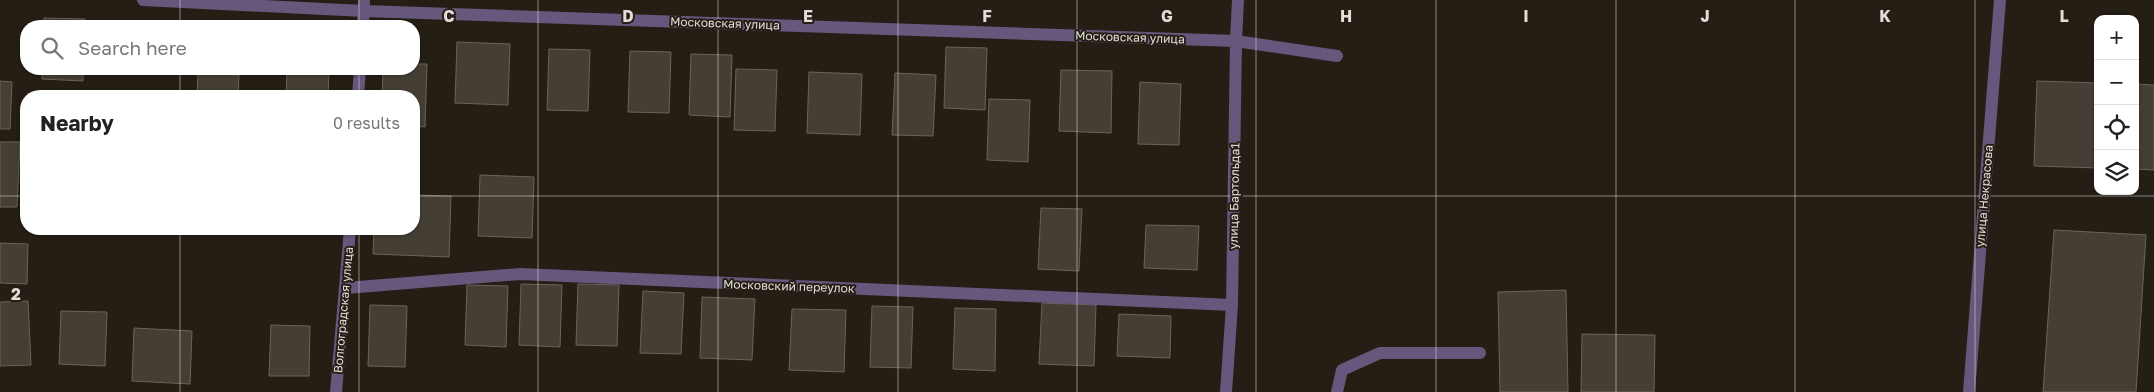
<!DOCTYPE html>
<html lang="en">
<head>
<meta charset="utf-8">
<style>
  :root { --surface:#fff; --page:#f6f6f6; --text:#222; --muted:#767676; --line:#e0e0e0 }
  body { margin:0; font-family:"Golos Text",sans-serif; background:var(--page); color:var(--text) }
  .controls { position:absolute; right:15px; top:15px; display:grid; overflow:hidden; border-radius:10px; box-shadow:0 1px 4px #0004 }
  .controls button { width:45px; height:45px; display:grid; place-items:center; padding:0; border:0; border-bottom:1px solid var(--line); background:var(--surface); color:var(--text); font:25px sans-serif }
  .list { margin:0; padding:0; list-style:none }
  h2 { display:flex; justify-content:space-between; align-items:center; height:65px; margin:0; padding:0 20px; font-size:21px }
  h2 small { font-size:16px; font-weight:400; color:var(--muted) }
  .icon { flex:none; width:28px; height:28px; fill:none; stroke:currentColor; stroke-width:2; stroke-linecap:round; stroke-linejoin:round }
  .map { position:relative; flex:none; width:2154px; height:392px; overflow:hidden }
  .search { position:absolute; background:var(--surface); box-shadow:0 1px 4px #0004; left:20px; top:20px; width:400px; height:55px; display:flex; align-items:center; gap:12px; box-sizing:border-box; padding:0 18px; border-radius:20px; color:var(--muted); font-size:19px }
  .panel { position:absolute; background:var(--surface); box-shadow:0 1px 4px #0004; left:20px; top:90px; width:400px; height:145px; border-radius:20px }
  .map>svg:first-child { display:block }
</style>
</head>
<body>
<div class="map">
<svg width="2154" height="392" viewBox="0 0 2154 392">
  <rect width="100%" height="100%" fill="#241e15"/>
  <!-- building -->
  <path fill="#443e34" stroke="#6a6459" d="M44,18l41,1v7h-41z
    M457,42l53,2 -2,61 -53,-2z
    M946,47l41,1 -2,62 -41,-2z
    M549,49l41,1 -2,61 -41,-1z
    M630,51l41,1 -2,61 -41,-1z
    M691,54l41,1 -2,62 -41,-2z
    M414,64h13l-2,63 -11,-1v-30h-32l1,-27h31z
    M42,69h41v12l-41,-2z
    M287,69h42l-1,27h-42z
    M736,69l41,1 -2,61 -41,-1z
    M1061,70l51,1 -1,62 -52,-2z
    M809,72l53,2 -2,61 -53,-2z
    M198,73l41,2 -1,21h-41z
    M895,73l41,2 -3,61 -41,-1z
    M0,81l12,1 -2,47h-10z
    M2037,81l61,2v85l-64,-2z
    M1140,82l41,2 -2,61 -41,-1z
    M2135,84l19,1v85l-19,-1z
    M989,99l41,1 -2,62 -41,-2z
    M0,142h20l-3,65h-17z
    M480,175l54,2 -2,61 -54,-2z
    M414,195l37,1 -2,61 -76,-3 1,-25h40z
    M1041,208l41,1 -3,62 -41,-2z
    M1146,225l53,1 -2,44 -53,-2z
    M267,229h43v5l-43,-2z
    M2054,230l92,5 -10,157h-93z
    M0,243l28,1 -1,40 -27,-1z
    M521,284l41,1 -2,62 -41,-2z
    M578,284l41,1 -2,61 -41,-1z
    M467,285l41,1 -2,61 -41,-2z
    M1566,290l2,102h-68l-2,-100z
    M643,291l41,2 -3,61 -41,-1z
    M702,297l53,2 -3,61 -52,-2z
    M28,301l3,64 -31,1v-64z
    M1042,303l54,2 -2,61 -55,-2z
    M370,305l37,1 -2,61 -37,-1z
    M872,306l41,1 -2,61 -41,-1z
    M955,308l41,1 -1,62 -42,-2z
    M792,309l54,1 -2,62 -55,-2z
    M61,311l46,1 -2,54 -46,-2z
    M1119,314l52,2 -1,42 -53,-2z
    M271,325l39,1 -1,50h-40z
    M134,328l58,3 -2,53 -58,-3z
    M1582,334l73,1 -1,57h-73z"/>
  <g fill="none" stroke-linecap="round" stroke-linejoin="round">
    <!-- minor -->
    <path stroke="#66577d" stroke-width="12" d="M143,0l221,11 872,30 101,15
      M363,26l1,-26
      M358,96l2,-27
      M346,288l174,-14 712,31
      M336,392l14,-163
      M1226,392l6,-87 4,-264 2,-41
      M1337,392l5,-22 38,-17h100
      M1969,392l31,-392"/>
  </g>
  <!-- grid -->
  <path fill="none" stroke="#e1ded8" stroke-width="1" stroke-opacity="0.55" d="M180,0v26M359,0v26M538,0v392M718,0v392M898,0v392M1077,0v392M1256,0v392M1436,0v392M1616,0v392M1795,0v392M1975,0v392M180,69v27M359,69v27M0,196h26M414,196h1740M180,229v163M359,229v163"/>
  <g text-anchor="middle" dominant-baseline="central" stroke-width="4" stroke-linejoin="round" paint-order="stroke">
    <!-- street labels -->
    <g font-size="12" fill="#e1ded8" stroke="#241e15">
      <text transform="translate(725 23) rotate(2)">Московская улица</text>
      <text transform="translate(1130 37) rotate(2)">Московская улица</text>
      <text transform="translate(1234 196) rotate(-89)">улица Бартольда1</text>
      <text transform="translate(1984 196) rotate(-85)">улица Некрасова</text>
      <text transform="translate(789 286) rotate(2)">Московский переулок</text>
      <text transform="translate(343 310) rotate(-85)">Волгоградская улица</text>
    </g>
  </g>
  <g font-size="16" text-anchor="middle" font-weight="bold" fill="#e1ded8" stroke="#241e15" stroke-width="4" stroke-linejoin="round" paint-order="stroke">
    <text x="449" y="22">C</text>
    <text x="628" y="22">D</text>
    <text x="808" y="22">E</text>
    <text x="987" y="22">F</text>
    <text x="1167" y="22">G</text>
    <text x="1346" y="22">H</text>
    <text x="1526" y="22">I</text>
    <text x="1705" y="22">J</text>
    <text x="1885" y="22">K</text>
    <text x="2064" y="22">L</text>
    <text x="16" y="300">2</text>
  </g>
</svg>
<div class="controls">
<button>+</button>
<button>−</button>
<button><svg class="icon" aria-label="locate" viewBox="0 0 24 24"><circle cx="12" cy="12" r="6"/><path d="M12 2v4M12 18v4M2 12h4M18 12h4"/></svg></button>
<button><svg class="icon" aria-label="layers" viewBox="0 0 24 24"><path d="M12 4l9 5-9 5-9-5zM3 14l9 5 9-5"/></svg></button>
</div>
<div class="search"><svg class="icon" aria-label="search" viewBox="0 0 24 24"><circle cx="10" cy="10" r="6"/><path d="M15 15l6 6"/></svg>Search here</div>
<section class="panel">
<h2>Nearby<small>0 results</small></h2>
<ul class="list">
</ul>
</section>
</div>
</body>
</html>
